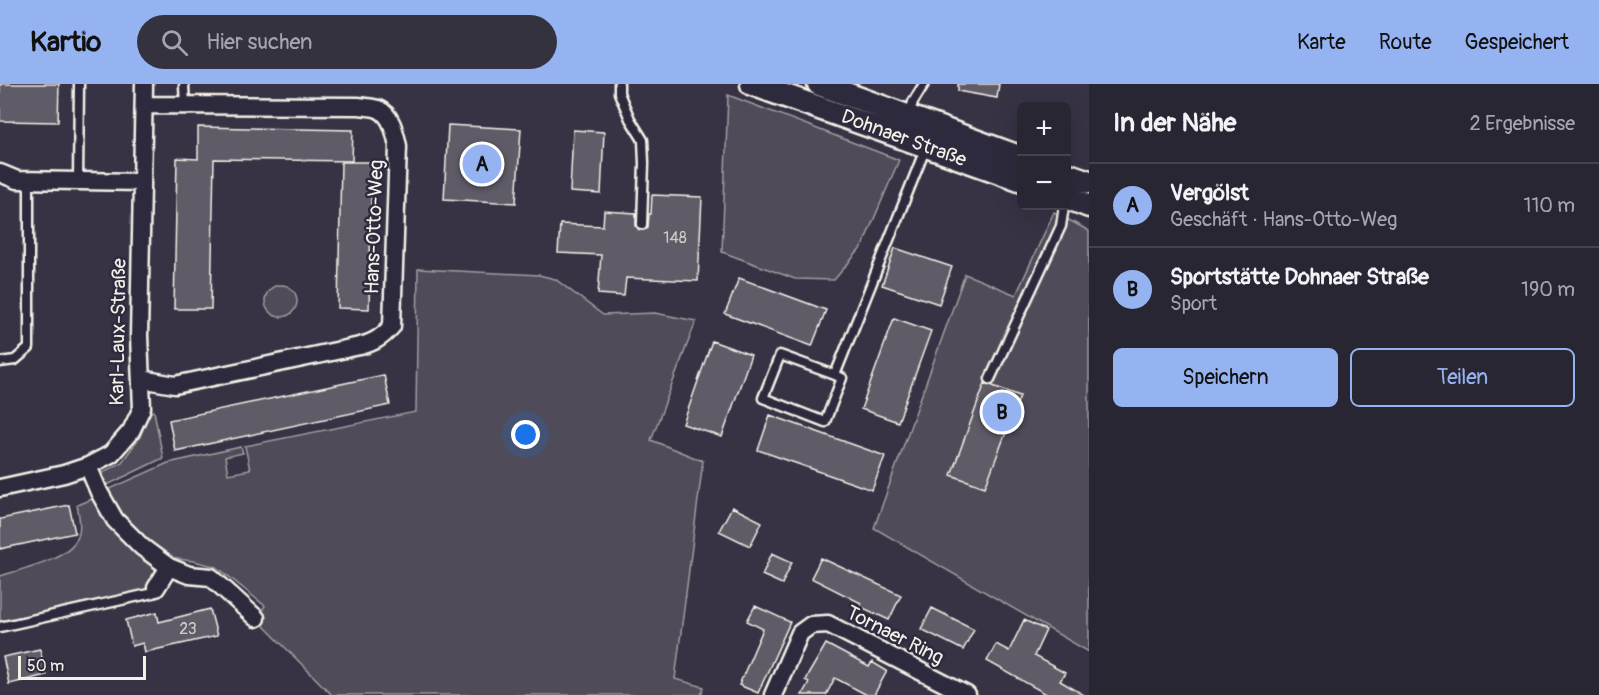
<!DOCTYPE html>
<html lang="de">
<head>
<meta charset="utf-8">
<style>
  :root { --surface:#292633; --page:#35323f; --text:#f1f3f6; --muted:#a5a5ac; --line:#45434e; --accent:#95b2f1 }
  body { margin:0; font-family:Pangolin,sans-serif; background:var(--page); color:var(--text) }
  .controls { position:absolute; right:18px; top:18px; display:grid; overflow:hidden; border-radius:9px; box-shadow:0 6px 24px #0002 }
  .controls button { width:54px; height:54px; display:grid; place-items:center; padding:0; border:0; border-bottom:2px solid var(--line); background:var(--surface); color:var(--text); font:30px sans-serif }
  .scale { position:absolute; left:18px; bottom:15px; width:128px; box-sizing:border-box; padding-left:6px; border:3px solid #f4f1e8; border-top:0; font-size:16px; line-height:21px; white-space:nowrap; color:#f4f1e8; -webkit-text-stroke:4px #2f2a3d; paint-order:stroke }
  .you { position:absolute; left:526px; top:351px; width:21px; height:21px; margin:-15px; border:4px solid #fff; border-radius:50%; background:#1a73e8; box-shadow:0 0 0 9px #1a73e833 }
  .badge { display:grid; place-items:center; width:39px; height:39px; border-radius:50%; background:var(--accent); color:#111; font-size:20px; font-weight:700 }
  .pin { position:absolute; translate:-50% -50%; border:3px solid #fff; box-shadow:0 2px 6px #0006 }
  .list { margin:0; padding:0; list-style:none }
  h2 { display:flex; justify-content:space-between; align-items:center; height:78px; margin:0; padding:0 24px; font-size:26px }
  h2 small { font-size:20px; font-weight:400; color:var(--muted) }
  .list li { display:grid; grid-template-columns:39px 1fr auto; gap:18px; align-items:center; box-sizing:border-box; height:84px; padding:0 24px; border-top:2px solid var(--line) }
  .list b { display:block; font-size:22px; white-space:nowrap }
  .list p { margin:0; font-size:20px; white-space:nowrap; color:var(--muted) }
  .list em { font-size:20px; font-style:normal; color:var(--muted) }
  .actions { display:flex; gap:12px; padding:18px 24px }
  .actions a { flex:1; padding:14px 0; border:2px solid var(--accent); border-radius:9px; text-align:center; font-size:21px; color:var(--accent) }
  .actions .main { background:var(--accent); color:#111 }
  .icon { flex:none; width:33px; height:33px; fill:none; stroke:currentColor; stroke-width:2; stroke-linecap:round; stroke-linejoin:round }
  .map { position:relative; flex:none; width:1089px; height:611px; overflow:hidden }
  header { display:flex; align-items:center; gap:36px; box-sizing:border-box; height:84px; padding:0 30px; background:var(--accent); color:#111 }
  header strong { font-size:28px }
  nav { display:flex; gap:33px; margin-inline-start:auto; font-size:21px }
  .search { width:420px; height:54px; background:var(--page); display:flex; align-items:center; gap:15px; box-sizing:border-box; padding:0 21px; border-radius:33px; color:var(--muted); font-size:22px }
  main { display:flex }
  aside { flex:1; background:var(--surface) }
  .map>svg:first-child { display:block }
</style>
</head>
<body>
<header>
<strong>Kartio</strong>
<div class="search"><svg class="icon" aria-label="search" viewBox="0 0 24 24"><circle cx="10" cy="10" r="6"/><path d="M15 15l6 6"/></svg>Hier suchen</div>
<nav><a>Karte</a><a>Route</a><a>Gespeichert</a></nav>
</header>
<main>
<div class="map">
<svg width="1089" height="611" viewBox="0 0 1089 611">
  <rect width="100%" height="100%" fill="#373244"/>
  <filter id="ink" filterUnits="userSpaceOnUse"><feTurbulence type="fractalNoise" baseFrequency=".0167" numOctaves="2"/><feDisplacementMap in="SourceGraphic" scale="12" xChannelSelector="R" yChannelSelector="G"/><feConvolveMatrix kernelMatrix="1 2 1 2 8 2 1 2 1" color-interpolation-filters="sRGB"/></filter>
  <g filter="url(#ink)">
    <!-- green -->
    <path fill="#504b59" stroke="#a29ea0" stroke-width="1.5" d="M728,11l171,65 -37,87 -28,33 -39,-1 -73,-27z
      M1054,128l35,19v421l-215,-124 91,-254 51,21z
      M418,185l121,6 16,4 48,36 52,-2 41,8 -45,119 52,21 -28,218 29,8 -3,8h-369l-76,-77 9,-12 -48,-39 -23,-6 -26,-3 -46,-35 -19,-31 65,-29 73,-16 2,6 -18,4 3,17 22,-4 -5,-24 171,-34z
      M265 217a16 16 0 1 1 32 0a16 16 0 1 1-32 0Z
      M154,327l9,47 -62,30 -5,-12 26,-14 18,-25 10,-25z
      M94,414l60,66 3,14 -4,10 -153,33v-45c22,-7 74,-18 79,-43 2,-9 0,-19 -2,-28z"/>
    <!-- building -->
    <path fill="#5f5c67" stroke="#f4f1e8" stroke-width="1.5" d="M0,0h59l-1,38 -58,-1z
      M958,0h41l-2,14 -39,-7z
      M448,41l73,4 -5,74 -72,-4z
      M198,43l155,3 -1,31 -138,-2 -3,150h-37l3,-151 21,1z
      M573,46l31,2 -3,62 -31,-2z
      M341,78h31l-3,147 -31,-1z
      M652,111l50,2 -4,84 -72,-3 -2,18 -26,-2 3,-39 -43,-2 2,-29 43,2 1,-15 32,2v13l3,4h5l4,-3 1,-13h2z
      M895,164l57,19 -13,37 -57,-19z
      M739,194l87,32 -14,36 -87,-32z
      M894,234l37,13 -33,91 -37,-13z
      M712,257l39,14 -29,82 -39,-13z
      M384,291l6,30 -215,46 -6,-31z
      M985,299l35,13 -35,91 -34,-12z
      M770,331l115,41 -13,34 -114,-40z
      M69,421l6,28 -75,16v-30z
      M732,423l30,15 -12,24 -31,-15z
      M772,469l20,9 -10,22 -20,-9z
      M821,474l80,37 -12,25 -30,-14 2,-3 -50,-25z
      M755,522l35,16 -32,71 -19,-8 24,-56 -16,-8z
      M932,524l42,21 -11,21 -42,-21z
      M210,525l7,27 -72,16 -2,-9 -11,3 -6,-26 31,-8 2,10z
      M1024,536l22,10 -12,26 31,17 -5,8 24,14h-36l-61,-34 9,-17 13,7z
      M826,560l43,23 3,-5 15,9 -13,24h-7l-32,-17 -9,17h-24l7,-13 -4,-2z
      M40,565l6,26 -37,9 -6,-27z"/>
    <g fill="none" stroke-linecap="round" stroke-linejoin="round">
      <defs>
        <path id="lane" d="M619,0v9l11,26 13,21 1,23 -2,61
          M184,2l1,19
          M909,32l4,-14 11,-18
          M78,97l1,-97
          M0,278l15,-2 14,-12v-167
          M835,291l7,3 -17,44 -62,-24 17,-43 55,20 91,-228
          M990,295l71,-153 3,-20
          M0,543l153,-34 3,-5"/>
        <path id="street" d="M0,89l17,7 125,2
          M141,295l34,6 180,-38c16,-3 26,-8 37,-21l6,-180c-3,-13 -6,-31 -20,-37 -5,-2 -14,-2 -19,-3l-215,-1
          M88,382l11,26 16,28 27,27 27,20 20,8 22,2 45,41
          M0,404l64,-14 24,-8 23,-12 20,-23 11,-23 -3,-72 5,-252
          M156,504l13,-21
          M773,611l27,-62 11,-8 17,-1 139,71"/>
        <path id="secondary" d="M752,0l270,96
          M819,0l203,74
          M1066,90l23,8
          M1066,113l23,9"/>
      </defs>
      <!-- lane casing -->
      <use href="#lane" stroke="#f4f1e8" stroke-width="13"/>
      <!-- street casing -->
      <use href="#street" stroke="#f4f1e8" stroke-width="21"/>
      <!-- secondary casing -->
      <use href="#secondary" stroke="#f4f1e8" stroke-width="27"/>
      <!-- lane -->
      <use href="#lane" stroke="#2f2a3d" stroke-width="8"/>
      <!-- street -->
      <use href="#street" stroke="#2f2a3d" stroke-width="16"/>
      <!-- secondary -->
      <use href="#secondary" stroke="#2f2a3d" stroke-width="22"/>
    </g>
  </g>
  <g text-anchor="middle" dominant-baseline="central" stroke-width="5" stroke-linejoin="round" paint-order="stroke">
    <!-- number labels -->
    <g font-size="16" fill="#cfccc8">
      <text x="675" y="154">148</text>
      <text x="188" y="545">23</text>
    </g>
    <!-- street labels -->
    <g font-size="20" fill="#f4f1e8" stroke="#2f2a3d">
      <text transform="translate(904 54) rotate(20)">Dohnaer Straße</text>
      <text transform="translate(374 143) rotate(-88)">Hans-Otto-Weg</text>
      <text transform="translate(118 248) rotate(-89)">Karl-Laux-Straße</text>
      <text transform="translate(895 551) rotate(27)">Tornaer Ring</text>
    </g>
  </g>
</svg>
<div class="controls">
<button>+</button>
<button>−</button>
</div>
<div class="scale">50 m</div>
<div class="you"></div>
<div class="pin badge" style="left:482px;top:80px">A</div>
<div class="pin badge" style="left:1002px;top:328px">B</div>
</div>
<aside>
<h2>In der Nähe<small>2 Ergebnisse</small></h2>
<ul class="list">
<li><span class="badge">A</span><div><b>Vergölst</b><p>Geschäft · Hans-Otto-Weg</p></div><em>110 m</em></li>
<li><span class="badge">B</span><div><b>Sportstätte Dohnaer Straße</b><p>Sport</p></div><em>190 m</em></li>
</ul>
<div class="actions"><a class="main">Speichern</a><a>Teilen</a></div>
</aside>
</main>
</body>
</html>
